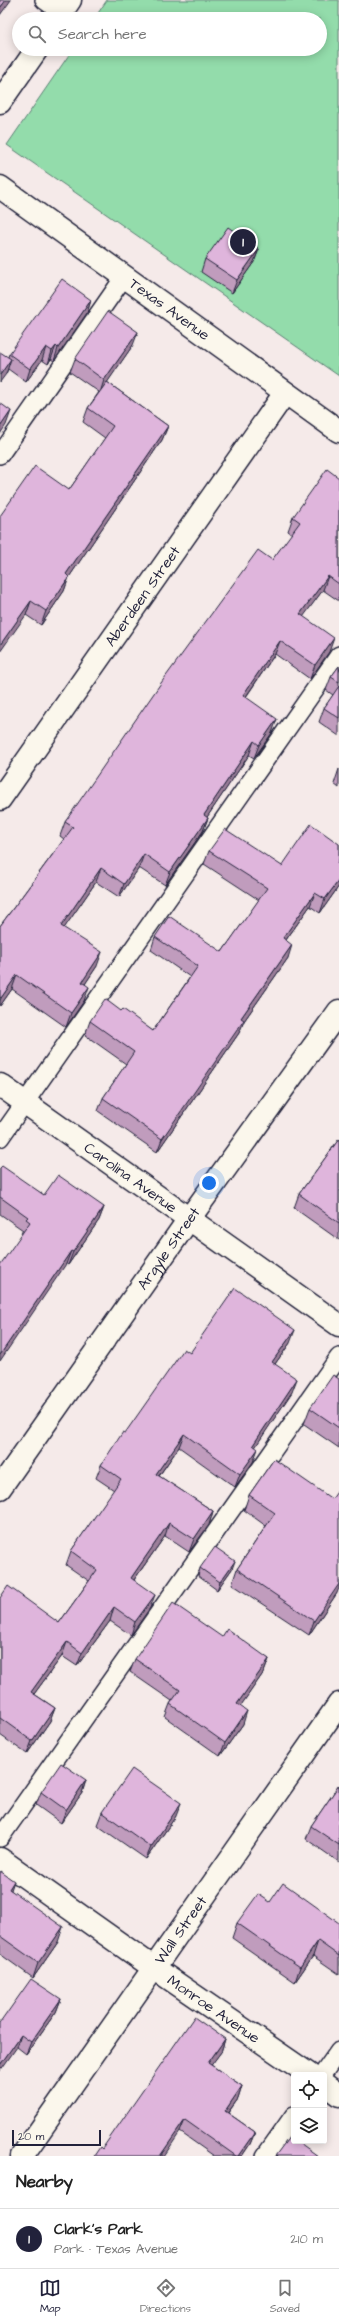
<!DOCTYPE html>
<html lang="en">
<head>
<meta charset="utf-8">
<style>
  :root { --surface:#fff; --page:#f6f6f6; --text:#222; --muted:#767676; --line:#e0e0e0; --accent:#22223b }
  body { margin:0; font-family:"Architects Daughter",sans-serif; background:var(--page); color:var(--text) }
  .controls { position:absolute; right:12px; bottom:12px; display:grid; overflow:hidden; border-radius:4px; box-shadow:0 2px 10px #0003 }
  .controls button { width:36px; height:36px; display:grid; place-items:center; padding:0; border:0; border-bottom:1px solid var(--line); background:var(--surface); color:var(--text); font:20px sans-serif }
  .scale { position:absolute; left:12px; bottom:10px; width:89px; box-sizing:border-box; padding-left:4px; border:2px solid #22223b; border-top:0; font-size:11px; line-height:14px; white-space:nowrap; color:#22223b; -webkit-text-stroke:3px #fbf7ec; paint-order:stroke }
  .you { position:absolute; left:209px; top:1183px; width:14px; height:14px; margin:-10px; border:3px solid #fff; border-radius:50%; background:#1a73e8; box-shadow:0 0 0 6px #1a73e833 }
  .badge { display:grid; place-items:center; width:26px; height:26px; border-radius:50%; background:var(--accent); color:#fff; font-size:13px; font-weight:700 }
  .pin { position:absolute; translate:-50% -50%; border:2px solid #fff; box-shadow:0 1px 4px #0006 }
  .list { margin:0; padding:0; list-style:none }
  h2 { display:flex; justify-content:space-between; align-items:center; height:52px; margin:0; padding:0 16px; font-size:17px }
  h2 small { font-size:13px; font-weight:400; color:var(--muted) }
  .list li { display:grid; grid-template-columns:26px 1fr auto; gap:12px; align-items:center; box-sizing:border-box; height:60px; padding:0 16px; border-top:1px solid var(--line) }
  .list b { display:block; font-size:15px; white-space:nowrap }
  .list p { margin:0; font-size:13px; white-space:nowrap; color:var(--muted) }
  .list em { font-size:13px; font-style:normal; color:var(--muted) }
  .icon { flex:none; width:22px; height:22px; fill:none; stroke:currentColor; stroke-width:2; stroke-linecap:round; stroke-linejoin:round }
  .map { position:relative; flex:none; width:339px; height:2156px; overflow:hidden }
  .search { position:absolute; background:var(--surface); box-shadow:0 2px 10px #0003; left:12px; right:12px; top:12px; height:44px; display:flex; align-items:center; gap:10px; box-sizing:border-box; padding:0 14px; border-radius:22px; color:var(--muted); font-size:15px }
  .sheet { height:112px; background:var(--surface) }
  nav { display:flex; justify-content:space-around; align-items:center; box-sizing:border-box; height:56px; border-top:1px solid var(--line); background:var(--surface); font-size:11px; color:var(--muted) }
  nav a { display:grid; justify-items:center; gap:2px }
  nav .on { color:var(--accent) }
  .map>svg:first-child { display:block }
</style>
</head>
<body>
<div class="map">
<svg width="339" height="2156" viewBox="0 0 339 2156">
  <rect width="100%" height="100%" fill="#f5eae9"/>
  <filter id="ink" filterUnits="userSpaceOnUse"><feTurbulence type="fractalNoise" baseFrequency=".025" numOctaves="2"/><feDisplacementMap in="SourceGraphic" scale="8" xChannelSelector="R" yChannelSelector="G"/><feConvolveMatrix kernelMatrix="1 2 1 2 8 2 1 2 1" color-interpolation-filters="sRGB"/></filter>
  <g filter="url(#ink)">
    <!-- green -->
    <path fill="#93dcab" stroke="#5a7f73" d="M107,0h232v376l-332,-231 66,-96h247v-30h-226z"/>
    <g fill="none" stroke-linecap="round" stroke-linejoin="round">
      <defs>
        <path id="service" d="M44,0l18,13
          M0,455l124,-178
          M0,1138l339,-483
          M0,1838l339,-481
          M322,2075l17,-24
          M265,2156l29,-41"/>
        <g id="minor">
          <path d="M57,19l13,-19"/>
          <path d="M0,102l37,-53"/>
          <path id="s1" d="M0,799l285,-406"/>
          <path id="s2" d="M0,1085l339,240"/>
          <path id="s3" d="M0,1488l189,-269 150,-208"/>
          <path id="s4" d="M0,1859l154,109 156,107"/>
          <path d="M324,2084l15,11"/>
          <path id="s5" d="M22,2156l317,-452"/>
        </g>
        <g id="tertiary">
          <path id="s6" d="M0,187l339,244"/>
        </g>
      </defs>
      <!-- service casing -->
      <use href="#service" stroke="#22223b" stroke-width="20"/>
      <!-- minor casing -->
      <use href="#minor" stroke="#22223b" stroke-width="25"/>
      <!-- tertiary casing -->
      <use href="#tertiary" stroke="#22223b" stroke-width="25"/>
      <!-- service -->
      <use href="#service" stroke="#fbf7ec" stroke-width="17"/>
      <!-- minor -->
      <use href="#minor" stroke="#fbf7ec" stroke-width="22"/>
      <!-- tertiary -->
      <use href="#tertiary" stroke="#fbf7ec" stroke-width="22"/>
    </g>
    <!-- wall -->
    <path fill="#c09cbd" stroke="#22223b" d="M259,249l-5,13 -22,31 -31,-21 4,-13z
      M91,300l-4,13 -33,48 -3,-2 -3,5 -6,-4 -16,22 -18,-13 -2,5 2,-17 1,-3z
      M133,345l-26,37 61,44 -6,14 -93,137 -5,14 -23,34 -15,-10 43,-125 36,-52 -22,-16 5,-14 11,-16 -29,-20 5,-13z
      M339,478v123l-16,-11 -20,26 26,36 -19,27 -35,-25 -29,43 26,36 -18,25 -5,-3 -42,62 1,1 -5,13 -38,54 -26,-17 -20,29 -23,-15 -32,46 33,38 -12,18 -1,17 -18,26 -54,-38 -12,17v-80l64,-87 -4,-3 5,-14 207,-262 20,-26 -4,-3 5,-14z
      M339,666v70l-20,-14 5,-14 9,-13 -7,-5 5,-13z
      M339,769v19l-5,-4z
      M339,844v42l-19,27 -10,-7 -24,34 2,18 -44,63 -5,12 -82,119 -59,-41 5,-13 23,-34 -41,-29 5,-14 31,-10 32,20 37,-54 -39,-27 4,-13 67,15 37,-52 -55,-36 5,-13 73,15z
      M339,1139v101l-45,-32 5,-14z
      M0,1168l44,27 60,12 -5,13 -31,45 -47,-32 2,-3 -23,-16z
      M290,1343l-15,21 17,28 -37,55 -2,15 -18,25 -56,-40 -20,29 54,35 -4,14 -20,27 -24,-16 -31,44 16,28 -19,27 -21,-14 -33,45 -15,-10 -28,38 21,14 -5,13 -23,33 -27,-19v-137l59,25 30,-42 -23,-16 5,-14 43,-61 -18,-12 5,-13 89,-112z
      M339,1379v69l-35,-24 6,-16z
      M274,1459l63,134 -28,42 -77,-51 5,-15 29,-43 -22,-16 5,-15z
      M200,1568l32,1 -15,21 -19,-14z
      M222,1637l47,22 -5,13 -24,34 3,18 -23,32 -55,-39 5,-13 2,-3 -42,-29 5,-13z
      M86,1780l-4,13 -21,30 -25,-18 5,-13z
      M339,1785v77l-33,-23 5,-13z
      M102,1812l74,4 -30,43 -49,-34z
      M0,1871l11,19 47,52 -25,36 -33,-24z
      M270,1902l69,21v51l-26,-18 -18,26 -63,-44 5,-15z
      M61,1999l-5,13 -30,42 -9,-7 -17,-24z
      M225,2039l-4,13 -10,13 31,21 -4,13 -10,14 27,19 -5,12 -8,12h-28l-34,-24 -78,17z"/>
    <!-- shaded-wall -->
    <path fill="#9c7f9a" stroke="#22223b" d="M6,0h5l-11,15v-7z
      M259,249l-5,13 -22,31 5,-13z
      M91,300l-4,13 -33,48 4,-13z
      M138,332l-5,13 -33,48 4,-13z
      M56,346l-5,13 -3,5 4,-13z
      M46,347l-4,13 -16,22 4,-13z
      M11,359l-5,15 -6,8v-7z
      M11,411l-5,14 -6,9v-7z
      M168,426l-6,14 -101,149 5,-15z
      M328,576l-5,14 -28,38 5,-14z
      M69,577l-5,14 -23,34 5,-14z
      M31,601l-5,14 -26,37v-7z
      M334,638l-5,14 -19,27 5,-14z
      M280,641l-5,13 -37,54 5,-13z
      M277,719l-5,14 -18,25 5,-13z
      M254,741l-5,14 -50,74 5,-14z
      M208,818l-5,13 -38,54 5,-13z
      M144,854l-5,14 -20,29 5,-13z
      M101,868l-5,14 -40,58 5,-14z
      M339,880v6l-19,27 5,-14z
      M315,893l-5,13 -32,45 5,-13z
      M292,945l-4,13 -44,63 -5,12 -82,119 5,-13 79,-121z
      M102,952l-5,14 -20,30 5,-14z
      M17,975l-5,14 -12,17v-5l1,-3z
      M89,987l-5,14 -18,26 5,-14z
      M104,1207l-5,13 -31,45 5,-13z
      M71,1251l-5,13 -66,97v-6z
      M295,1330l-5,13 -23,32 5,-13z
      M297,1379l-5,13 -44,66 5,-13z
      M184,1434l-5,13 -28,40 5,-13z
      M258,1449l-5,13 -18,25 5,-13z
      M213,1511l-4,14 -20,27 5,-13z
      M169,1523l-4,13 -39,55 5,-13z
      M235,1561l-3,8 -15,21 3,-8z
      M339,1581v7l-2,5 -28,42 5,-14z
      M155,1595l-5,13 -19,27 4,-13z
      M114,1607l-4,14 -33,45 5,-13z
      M67,1642l-5,14 -36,49 5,-13z
      M269,1659l-5,13 -31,45 4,-13z
      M55,1708l-5,13 -23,33 5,-13z
      M247,1711l-4,13 -23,32 5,-13z
      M86,1780l-4,13 -21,30 5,-13z
      M181,1803l-5,13 -30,43 5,-12z
      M14,1881l-5,15v-7z
      M63,1927l-5,15 -25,36 5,-15z
      M318,1941l-5,15 -18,26 5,-15z
      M61,1999l-5,13 -30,42 5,-12z
      M21,2035l-4,12 -17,24v-6z
      M225,2039l-4,13 -17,23 4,-12z
      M242,2086l-4,13 -18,24 5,-12z
      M185,2120l-5,12 -16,24h-4z
      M255,2132l-5,12 -8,12h-4z"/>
    <!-- building -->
    <path fill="#dfb5dc" stroke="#22223b" d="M0,0h6l-6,8z
      M228,227l31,22 -22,31 -32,-21z
      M62,279l29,21 -33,48 -2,-2 -4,5 -6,-4 -16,22 -21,-15z
      M108,311l30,21 -34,48 -29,-21z
      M0,352l11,7 -11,16z
      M107,382l61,44 -102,148 3,3 -23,34 -15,-10 -31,44v-129l35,-50 34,24 44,-64 -25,-18z
      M0,403l11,8 -11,16z
      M327,469l12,9v106l-11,-8 -28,38 34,24 -19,27 -35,-24 -37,54 34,24 -18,26 -5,-4 -50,74 4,3 -38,54 -26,-18 -20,30 -23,-16 -40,58 41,26 -20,30 7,5 -18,26 -54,-38 -16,23 -1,-1v-71l73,-99 -8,-5 96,-139 97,-133 14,10 28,-38 -7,-5z
      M339,666v16l-8,-5z
      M339,686v32l-15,-10z
      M311,824l28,20v15l-2,4 2,1v16l-14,19 -10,-6 -32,45 9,7 -51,73 3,2 -82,119 -59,-41 31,-46 -44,-31 15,-22 16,12 2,-2 30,22 45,-65 -43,-29 14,-21 53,36 45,-64 -58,-37 16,-22 57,37z
      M339,1139v84l-40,-29z
      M2,1166l42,29 14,-20 46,32 -31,45 -2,-1 -71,104v-90l30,-43 -4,-3 2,-2 -28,-20v-29z
      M235,1288l60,42 -23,32 25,17 -44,66 5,4 -18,25 -56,-40 -28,40 57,37 -19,28 -25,-16 -38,55 24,17 -20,27 -21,-15 -32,46 -15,-11 -36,50 24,16 -23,33 -32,-23v-120l8,-12 51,37 38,-53 -26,-19 50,-72 -20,-14 22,-33 2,1 59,-84 6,4z
      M333,1375l6,4v49l-29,-20z
      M274,1459l58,40 7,-10v95l-25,37 -77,-52 38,-56 -26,-18z
      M215,1547l20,14 -15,21 -20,-14z
      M173,1603l49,34 5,-8 42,30 -32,45 10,7 -22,32 -55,-39 10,-14 -45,-31z
      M61,1763l25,17 -20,30 -25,-18z
      M132,1769l49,34 -30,44 -49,-35z
      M339,1785v60l-28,-19z
      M0,1871l14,10 -5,8 54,38 -25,36 -38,-27z
      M283,1883l56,40v33l-21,-15 -18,26 -63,-44 21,-29 12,8z
      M31,1979l30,20 -30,43 -10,-7 -21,30v-42z
      M194,2017l31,22 -17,24 34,23 -17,25 30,21 -17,24h-2l-51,-36 -25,36h-66l6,-9 2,2z
      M290,2136l4,3v2h3l21,15h-43z"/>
  </g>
  <g text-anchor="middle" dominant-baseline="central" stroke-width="3.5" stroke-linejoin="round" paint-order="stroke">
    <!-- street labels -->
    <g font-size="15" fill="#22223b" stroke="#fbf7ec">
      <text stroke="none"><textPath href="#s6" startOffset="209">Texas Avenue</textPath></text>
      <text stroke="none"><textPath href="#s1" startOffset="248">Aberdeen Street</textPath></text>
      <text stroke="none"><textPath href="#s2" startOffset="160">Carolina Avenue</textPath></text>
      <text stroke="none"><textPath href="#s3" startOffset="293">Argyle Street</textPath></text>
      <text stroke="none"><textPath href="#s5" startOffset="276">Wall Street</textPath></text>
      <text stroke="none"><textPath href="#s4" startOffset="261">Monroe Avenue</textPath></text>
    </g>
  </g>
</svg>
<div class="controls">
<button><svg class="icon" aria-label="locate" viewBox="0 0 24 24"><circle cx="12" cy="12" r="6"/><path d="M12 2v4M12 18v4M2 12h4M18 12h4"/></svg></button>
<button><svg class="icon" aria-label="layers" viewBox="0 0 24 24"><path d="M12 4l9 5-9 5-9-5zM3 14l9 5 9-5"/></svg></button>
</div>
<div class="scale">20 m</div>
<div class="you"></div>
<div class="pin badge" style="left:243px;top:242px">1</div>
<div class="search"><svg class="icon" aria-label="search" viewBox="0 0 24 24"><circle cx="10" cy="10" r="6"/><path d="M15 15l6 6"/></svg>Search here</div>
</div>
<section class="sheet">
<h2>Nearby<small></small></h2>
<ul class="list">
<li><span class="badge">1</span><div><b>Clark's Park</b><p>Park · Texas Avenue</p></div><em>210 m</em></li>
</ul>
</section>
<nav>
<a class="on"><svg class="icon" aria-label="map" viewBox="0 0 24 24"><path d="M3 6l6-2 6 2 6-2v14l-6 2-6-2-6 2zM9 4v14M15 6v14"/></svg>Map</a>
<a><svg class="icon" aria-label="directions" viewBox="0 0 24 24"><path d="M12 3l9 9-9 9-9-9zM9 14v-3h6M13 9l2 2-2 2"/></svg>Directions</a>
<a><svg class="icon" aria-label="saved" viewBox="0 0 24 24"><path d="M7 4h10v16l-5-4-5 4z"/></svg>Saved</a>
</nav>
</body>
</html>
